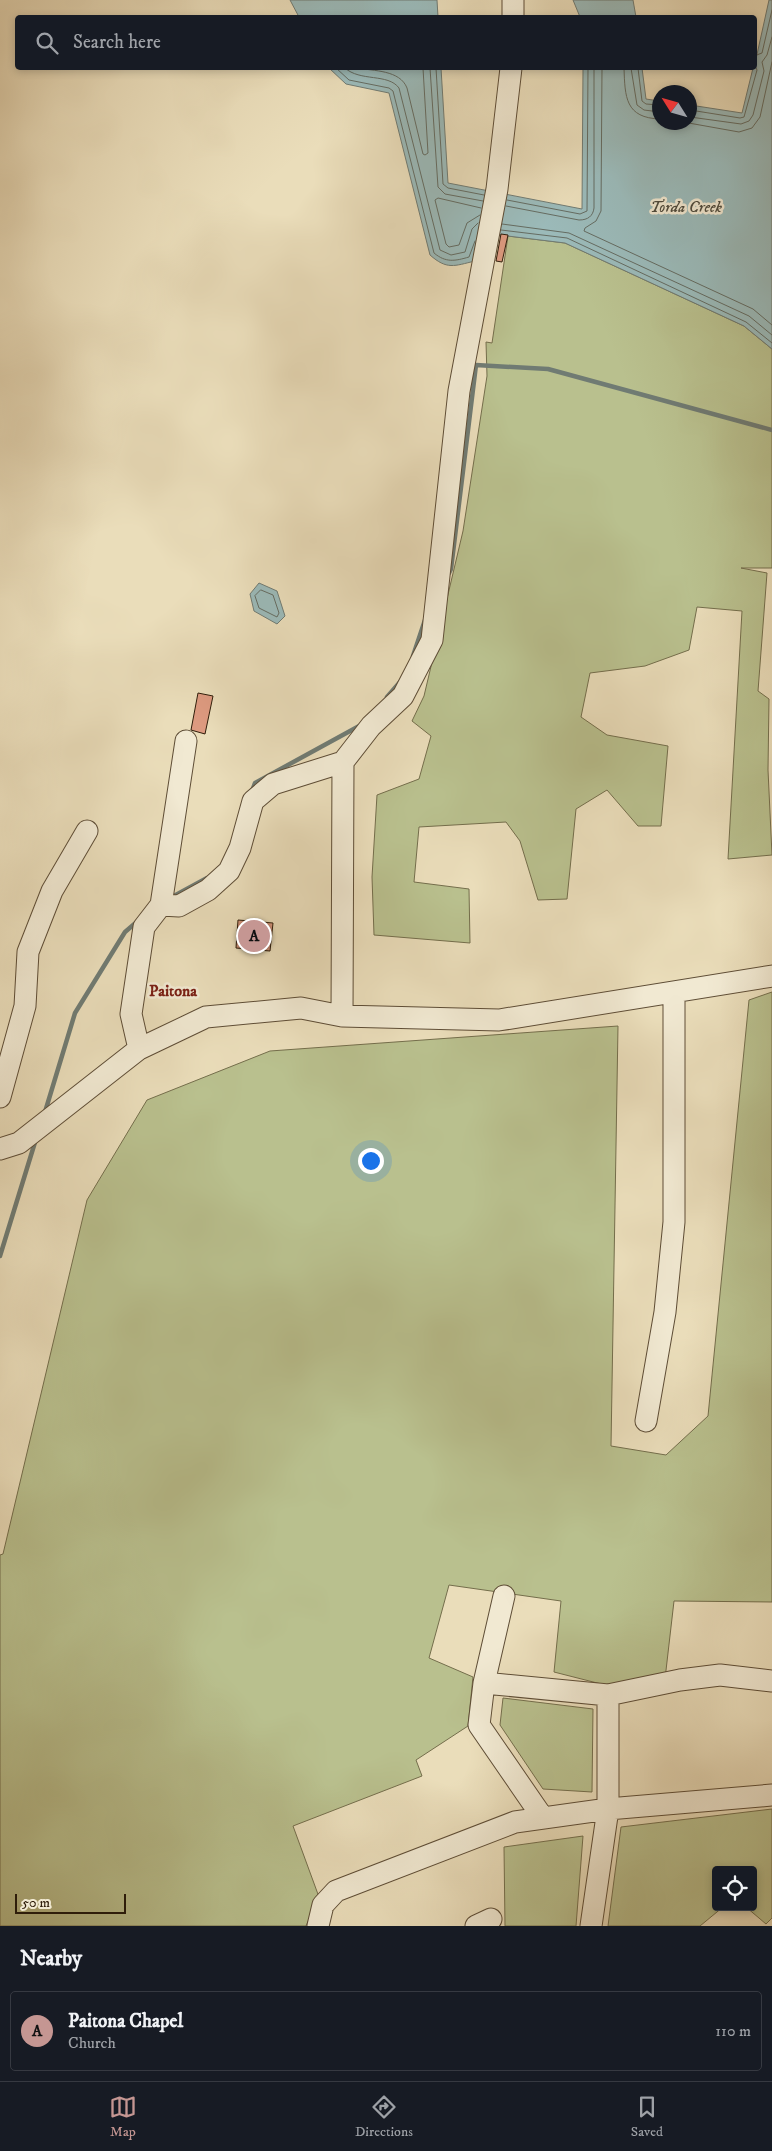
<!DOCTYPE html>
<html lang="en">
<head>
<meta charset="utf-8">
<style>
  :root { --surface:#171b24; --page:#242831; --text:#f1f3f6; --muted:#9ea1a6; --line:#363941; --accent:#c59692 }
  body { margin:0; font-family:"IM FELL DW Pica",serif; background:var(--page); color:var(--text) }
  .controls { position:absolute; right:15px; bottom:15px; display:grid; overflow:hidden; border-radius:5px; box-shadow:0 2px 8px #0003 }
  .controls button { width:45px; height:45px; display:grid; place-items:center; padding:0; border:0; border-bottom:1px solid var(--line); background:var(--surface); color:var(--text); font:25px sans-serif }
  .compass { position:absolute; left:652px; top:85px; width:45px; height:45px; border-radius:50%; background:var(--surface); box-shadow:0 2px 8px #0003; rotate:307deg }
  .scale { position:absolute; left:15px; bottom:12px; width:111px; box-sizing:border-box; padding-left:5px; border:2px solid #2f1d0a; border-top:0; font-size:14px; line-height:18px; white-space:nowrap; color:#2f1d0a; -webkit-text-stroke:4px #f1e9d2; paint-order:stroke }
  .you { position:absolute; left:370px; top:1160px; width:18px; height:18px; margin:-12px; border:4px solid #fff; border-radius:50%; background:#1a73e8; box-shadow:0 0 0 8px #1a73e833 }
  .badge { display:grid; place-items:center; width:32px; height:32px; border-radius:50%; background:var(--accent); color:#111; font-size:16px; font-weight:700 }
  .pin { position:absolute; translate:-50% -50%; border:2px solid #fff; box-shadow:0 1px 5px #0006 }
  .list { margin:0; padding:0; list-style:none }
  h2 { display:flex; justify-content:space-between; align-items:center; height:65px; margin:0; padding:0 20px; font-size:21px }
  h2 small { font-size:16px; font-weight:400; color:var(--muted) }
  .list li { display:grid; grid-template-columns:32px 1fr auto; gap:15px; align-items:center; box-sizing:border-box; height:80px; margin:0 10px 10px; padding:0 10px; border:1px solid var(--line); border-radius:5px }
  .list b { display:block; font-size:19px; white-space:nowrap }
  .list p { margin:0; font-size:16px; white-space:nowrap; color:var(--muted) }
  .list em { font-size:16px; font-style:normal; color:var(--muted) }
  .icon { flex:none; width:28px; height:28px; fill:none; stroke:currentColor; stroke-width:2; stroke-linecap:round; stroke-linejoin:round }
  .map { position:relative; flex:none; width:772px; height:1926px; overflow:hidden }
  .search { position:absolute; background:var(--surface); box-shadow:0 2px 8px #0003; left:15px; right:15px; top:15px; height:55px; display:flex; align-items:center; gap:12px; box-sizing:border-box; padding:0 18px; border-radius:5px; color:var(--muted); font-size:19px }
  .sheet { height:155px; background:var(--surface) }
  nav { display:flex; justify-content:space-around; align-items:center; box-sizing:border-box; height:70px; border-top:1px solid var(--line); background:var(--surface); font-size:14px; color:var(--muted) }
  nav a { display:grid; justify-items:center; gap:2px }
  nav .on { color:var(--accent) }
  .map>svg:first-child { display:block }
</style>
</head>
<body>
<div class="map">
<svg width="772" height="1926" viewBox="0 0 772 1926">
  <rect width="100%" height="100%" fill="#eaddba"/>
  <filter id="stains"><feTurbulence type="fractalNoise" baseFrequency=".004" numOctaves="4"/><feColorMatrix values="0 0 0 0 .2 0 0 0 0 .09 0 0 0 0 .02 0 0 0 .5 -.17"/></filter>
  <radialGradient id="worn" r=".72"><stop offset=".6" stop-color="#630" stop-opacity="0"/><stop offset="1" stop-color="#630" stop-opacity=".3"/></radialGradient>
  <!-- green -->
  <path fill="#b9c08e" stroke="#746e4c" d="M508,236l57,7 179,83 28,23v219h-31l26,5 -9,118 11,8 -1,71 4,85 -44,4 14,-248 -45,-4 -8,43 -44,16 -55,7 -9,44 26,18 61,11 -7,80h-23l-31,-36 -31,19 -9,90 -29,1 -18,-59 -14,-19 -87,5 -5,55 55,7 1,54 -96,-8 -2,-58 5,-82 42,-16 12,-43 -19,-15 12,-25 39,-165 24,-155 -1,-34 6,1z
    M772,992v610l-98,-1 -9,78 -56,7 -55,-14 7,-71 -112,-16 -20,73 44,19 -5,49 -52,34 6,16 -129,50 26,71 -13,29h-306v-371l3,-1 84,-354 60,-100 123,-49 348,-25 -7,420 55,9 42,-39 41,-416z
    M503,1698l90,11 -1,83 -49,-3 -43,-64z
    M772,1809v109l-6,6 -20,-17h7v-37h-37v37h7l-23,19h-92l13,-99z
    M583,1836l-7,90h-71l-1,-79z"/>
  <!-- water -->
  <path fill="#9bbab9" stroke="#707b73" d="M290,0h147l1,17h-139z
    M573,0h60l3,17h-56z
    M769,0h3v349l-28,-23 -179,-83 -82,-10 -8,28c-21,5 -28,9 -45,-6l-41,-162 -43,-9 -17,-16h112l7,115 134,26 1,-141h59l4,31 13,2 1,21h30v-17l52,8 11,-45h1z
    M259,583l18,8 8,25 -8,8 -23,-13 -4,-17z"/>
  <g fill="none" stroke-linecap="round" stroke-linejoin="round">
    <!-- shore -->
    <path stroke="#656c62" stroke-width="1" d="M754,56l8,-3 10,-43
      M336,68l13,12 40,8 4,3 41,162c12,10 21,8 35,4l6,-16
      M345,68c15,14 43,5 54,20l41,162 11,5 14,-3 7,-23 6,-6
      M357,68c17,3 43,2 50,20l16,66 2,1 3,-2 -5,-85
      M430,68l8,119 7,7 38,7
      M436,68l7,116 5,4 36,7
      M602,68l-1,143 -5,10 -11,7 -1,3 169,78 19,16
      M624,68c1,29 1,50 36,51
      M631,68l6,37 7,5 16,2
      M638,68l4,33 4,3 14,1
      M690,110l50,8 4,-1 13,-47 -3,-7
      M690,117l51,7 8,-3 4,-6 11,-44 -2,-9 5,-7 5,-18
      M683,122l56,10 13,-4 8,-11 12,-55
      M507,200l73,14 7,-3 1,-143
      M506,206l73,14c9,0 14,-4 15,-12v-140
      M480,215l-13,8 -8,22 -10,2 -3,-3 -11,-44 3,-2 43,10
      M502,224l67,9 180,83 23,19
      M501,230l66,8 179,84 26,21
      M261,590l12,5 6,18 -2,4 -18,-9 -4,-12z"/>
    <!-- stream -->
    <path stroke="#707b73" stroke-width="4.5" d="M449,573l2,-4 25,-204 72,4 224,61
      M413,656l12,-36
      M387,697l13,-15
      M252,791l3,-8 106,-58
      M172,897l35,-19
      M45,1112l30,-99 50,-81 14,-12
      M0,1256l36,-117"/>
  </g>
  <!-- building -->
  <path fill="#dd9a80" stroke="#2f1d0a" d="M501,234l7,1 -6,27 -6,-1z
    M198,693l15,3 -8,38 -14,-4z
    M238,920l35,3 -3,28 -34,-3z"/>
  <g fill="none" stroke-linecap="round" stroke-linejoin="round">
    <defs>
      <path id="minor" d="M513,0v18
        M161,905l25,-164
        M342,1016l1,-254 28,-36 32,-30 29,-56 27,-249 38,-202 14,-121
        M139,1049l-8,-35 13,-87 17,-22 18,1 29,-16 21,-19 11,-23 13,-47 20,-17 70,-22
        M0,1097l25,-91 3,-54 24,-61 35,-60
        M0,1149l19,-6 120,-94 67,-32 95,-9 41,8 157,4 273,-44
        M646,1421l19,-109 9,-90v-230
        M504,1596l-20,87 -5,42 64,93
        M484,1683l124,12 72,-15 40,-5 52,6
        M318,1926l5,-21 13,-14 179,-69 93,-13 164,-14
        M476,1926l15,-7
        M591,1926l17,-117v-114"/>
    </defs>
    <!-- minor casing -->
    <use href="#minor" stroke="#5e4d36" stroke-width="23"/>
    <!-- minor -->
    <use href="#minor" stroke="#f1e9d2" stroke-width="21"/>
  </g>
  <g text-anchor="middle" dominant-baseline="central" stroke-width="5" stroke-linejoin="round" paint-order="stroke">
    <!-- water labels -->
    <g font-size="16" font-style="italic" fill="#4f4c3f" stroke="#f1e9d2">
      <text x="686" y="207">Torda Creek</text>
    </g>
    <!-- neighbourhood labels -->
    <g font-size="16" font-weight="bold" fill="#7a1f14" stroke="#f1e9d2">
      <text x="173" y="991">Paitona</text>
    </g>
  </g>
  <rect width="100%" height="100%" filter="url(#stains)"/>
  <rect width="100%" height="100%" fill="url(#worn)"/>
</svg>
<div class="controls">
<button><svg class="icon" aria-label="locate" viewBox="0 0 24 24"><circle cx="12" cy="12" r="6"/><path d="M12 2v4M12 18v4M2 12h4M18 12h4"/></svg></button>
</div>
<svg class="compass" viewBox="-18 -18 36 36"><path d="M0-13l5 13h-10z" fill="#e53935"/><path d="M0 13l5-13h-10z" fill="#9ea1a6"/></svg>
<div class="scale">50 m</div>
<div class="you"></div>
<div class="pin badge" style="left:254px;top:936px">A</div>
<div class="search"><svg class="icon" aria-label="search" viewBox="0 0 24 24"><circle cx="10" cy="10" r="6"/><path d="M15 15l6 6"/></svg>Search here</div>
</div>
<section class="sheet">
<h2>Nearby<small></small></h2>
<ul class="list">
<li><span class="badge">A</span><div><b>Paitona Chapel</b><p>Church</p></div><em>110 m</em></li>
</ul>
</section>
<nav>
<a class="on"><svg class="icon" aria-label="map" viewBox="0 0 24 24"><path d="M3 6l6-2 6 2 6-2v14l-6 2-6-2-6 2zM9 4v14M15 6v14"/></svg>Map</a>
<a><svg class="icon" aria-label="directions" viewBox="0 0 24 24"><path d="M12 3l9 9-9 9-9-9zM9 14v-3h6M13 9l2 2-2 2"/></svg>Directions</a>
<a><svg class="icon" aria-label="saved" viewBox="0 0 24 24"><path d="M7 4h10v16l-5-4-5 4z"/></svg>Saved</a>
</nav>
</body>
</html>
